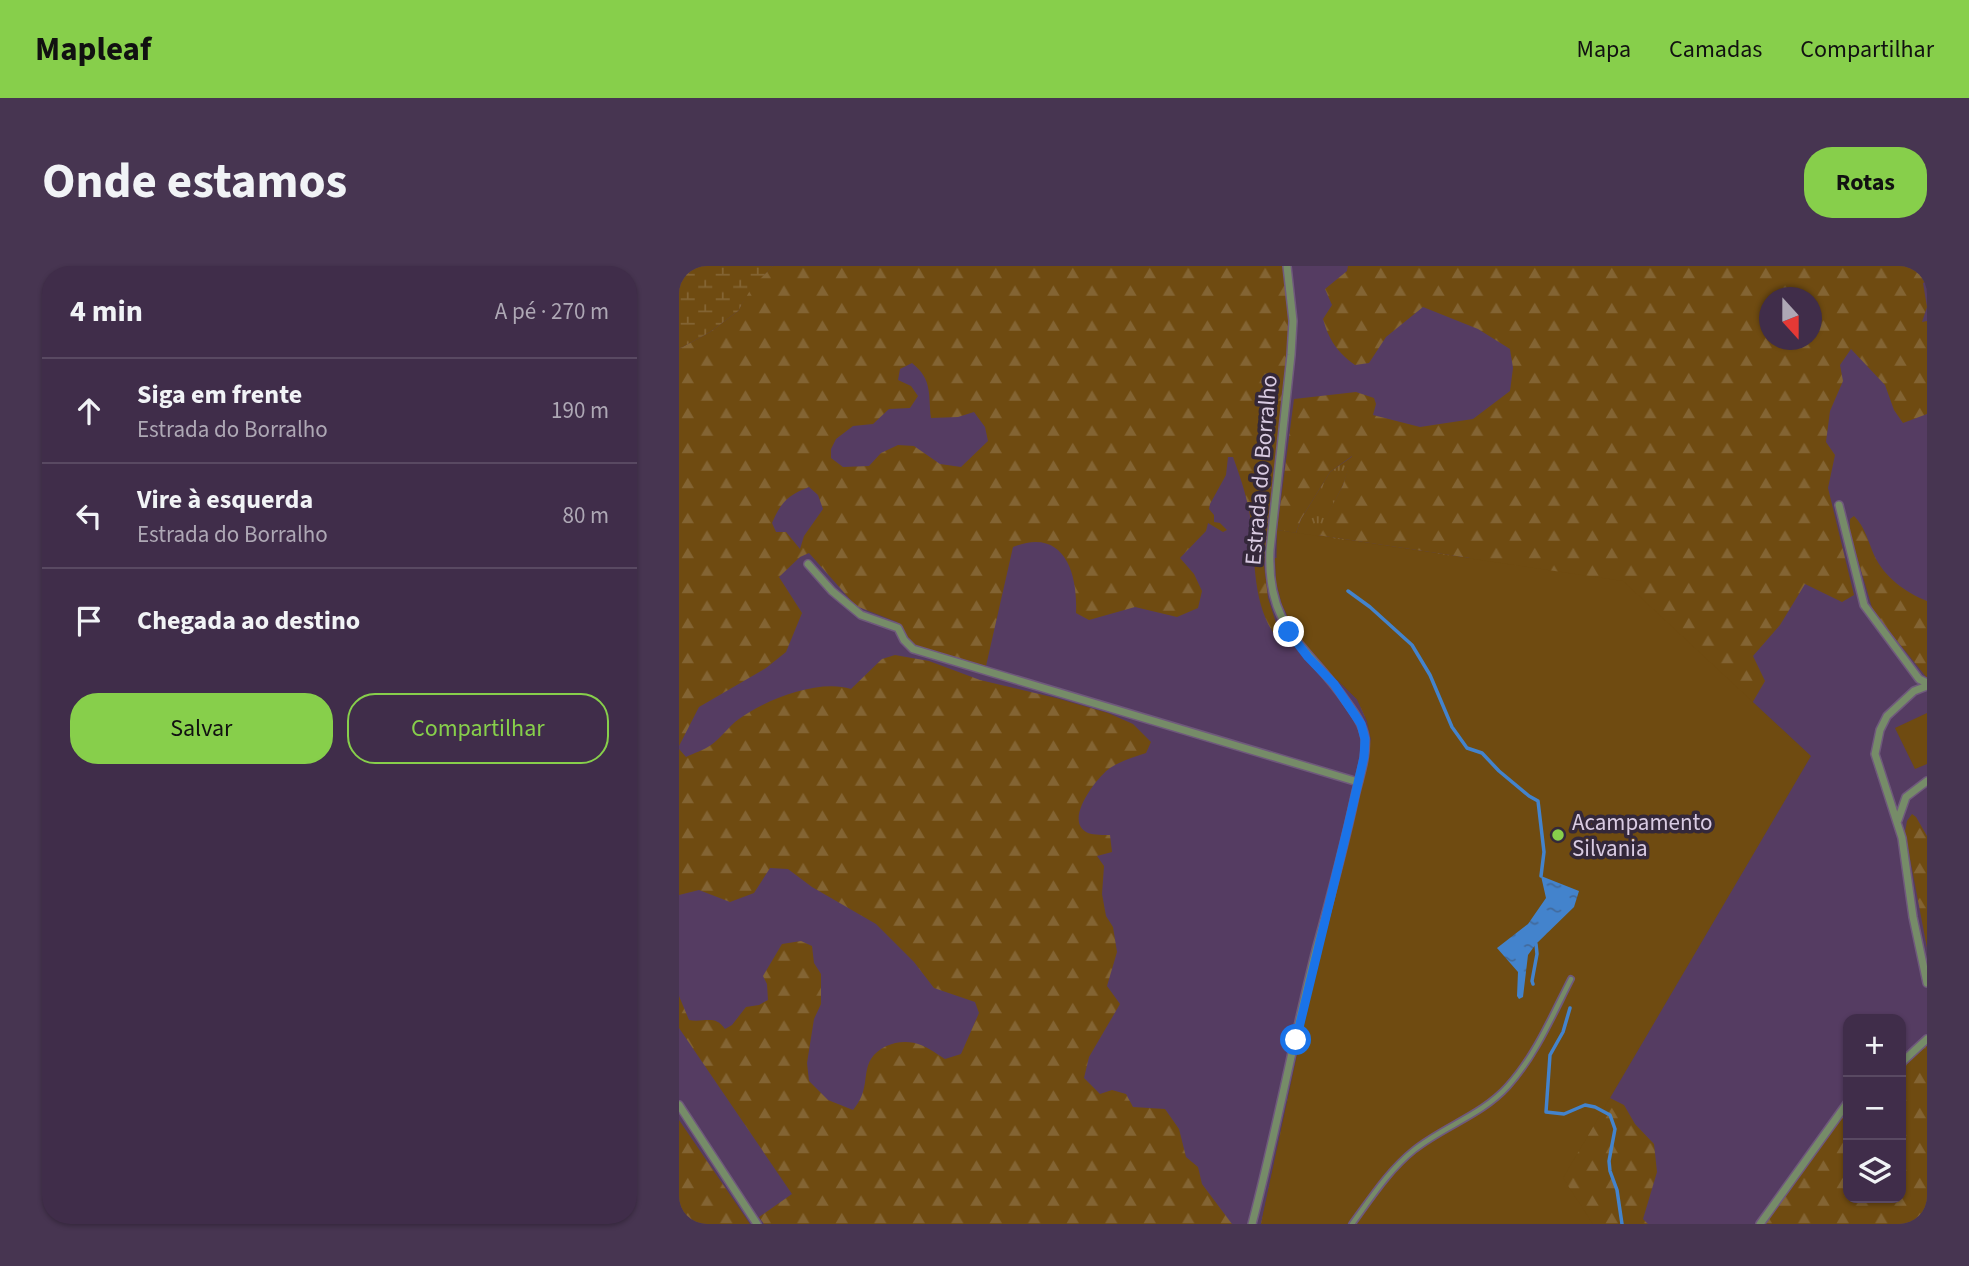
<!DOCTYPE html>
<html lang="pt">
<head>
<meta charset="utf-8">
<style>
  :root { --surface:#402d4a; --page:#473551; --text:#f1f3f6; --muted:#aea8b5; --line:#594962; --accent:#87cf4b }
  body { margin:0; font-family:"Source Sans 3",sans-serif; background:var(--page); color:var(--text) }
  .controls { position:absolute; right:21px; bottom:21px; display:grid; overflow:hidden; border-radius:14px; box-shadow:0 2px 5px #0004 }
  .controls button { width:63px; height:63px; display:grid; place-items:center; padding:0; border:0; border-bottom:2px solid var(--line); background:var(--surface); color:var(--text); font:35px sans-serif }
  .compass { position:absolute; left:1080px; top:21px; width:63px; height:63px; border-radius:50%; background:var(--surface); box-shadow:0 2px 5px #0004; rotate:159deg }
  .stop { position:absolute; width:21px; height:21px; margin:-16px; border:5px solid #1a73e8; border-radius:50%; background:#fff }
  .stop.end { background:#1a73e8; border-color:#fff; box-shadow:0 2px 7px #0008 }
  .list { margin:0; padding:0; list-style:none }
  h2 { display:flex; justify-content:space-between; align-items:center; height:91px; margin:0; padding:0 28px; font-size:30px }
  h2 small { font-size:23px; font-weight:400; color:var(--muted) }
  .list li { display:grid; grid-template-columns:46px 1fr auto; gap:21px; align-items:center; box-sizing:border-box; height:105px; padding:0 28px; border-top:2px solid var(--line) }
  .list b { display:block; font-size:26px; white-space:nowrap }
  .list p { margin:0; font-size:23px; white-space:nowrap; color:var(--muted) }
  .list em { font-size:23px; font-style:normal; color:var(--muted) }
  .actions { display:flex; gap:14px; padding:21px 28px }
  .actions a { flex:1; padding:16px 0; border:2px solid var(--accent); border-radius:28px; text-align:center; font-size:24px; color:var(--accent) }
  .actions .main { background:var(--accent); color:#111 }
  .icon { flex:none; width:38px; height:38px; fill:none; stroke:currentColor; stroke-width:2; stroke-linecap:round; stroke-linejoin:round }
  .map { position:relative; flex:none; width:1248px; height:958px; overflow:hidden; border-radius:28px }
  header { display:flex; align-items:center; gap:42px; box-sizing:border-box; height:98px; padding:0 35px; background:var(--accent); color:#111 }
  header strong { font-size:33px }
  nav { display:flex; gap:38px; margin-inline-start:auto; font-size:24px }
  .intro { display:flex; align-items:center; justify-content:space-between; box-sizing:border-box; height:168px; padding:0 42px }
  h1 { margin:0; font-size:49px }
  .button { padding:18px 32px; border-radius:28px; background:var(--accent); color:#111; font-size:24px; font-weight:700 }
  main { display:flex; gap:42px; padding:0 42px }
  aside { flex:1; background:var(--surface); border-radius:28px; box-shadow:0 2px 5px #0004 }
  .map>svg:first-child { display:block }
</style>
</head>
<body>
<header>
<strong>Mapleaf</strong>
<nav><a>Mapa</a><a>Camadas</a><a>Compartilhar</a></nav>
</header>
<div class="intro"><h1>Onde estamos</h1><a class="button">Rotas</a></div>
<main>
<aside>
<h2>4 min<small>A pé · 270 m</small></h2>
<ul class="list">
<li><svg class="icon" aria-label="ahead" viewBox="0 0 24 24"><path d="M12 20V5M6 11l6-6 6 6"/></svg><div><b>Siga em frente</b><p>Estrada do Borralho</p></div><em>190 m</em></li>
<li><svg class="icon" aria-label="left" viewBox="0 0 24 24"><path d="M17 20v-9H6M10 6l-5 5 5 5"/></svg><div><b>Vire à esquerda</b><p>Estrada do Borralho</p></div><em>80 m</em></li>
<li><svg class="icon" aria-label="arrive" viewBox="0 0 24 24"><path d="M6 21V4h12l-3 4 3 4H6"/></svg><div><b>Chegada ao destino</b></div></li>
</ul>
<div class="actions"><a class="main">Salvar</a><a>Compartilhar</a></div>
</aside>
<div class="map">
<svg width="1248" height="958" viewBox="0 0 1248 958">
  <defs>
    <pattern id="grass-tufts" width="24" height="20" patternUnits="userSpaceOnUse" patternTransform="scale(1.75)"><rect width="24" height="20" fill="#6f4b11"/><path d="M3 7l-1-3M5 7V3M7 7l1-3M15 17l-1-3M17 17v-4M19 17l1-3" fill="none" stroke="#836433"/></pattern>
    <pattern id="forest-firs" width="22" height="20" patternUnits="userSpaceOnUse" patternTransform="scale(1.75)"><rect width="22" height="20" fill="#6f4b11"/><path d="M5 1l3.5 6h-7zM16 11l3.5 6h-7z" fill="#836433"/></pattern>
    <pattern id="wetland-marsh" width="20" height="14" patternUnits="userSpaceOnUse" patternTransform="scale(1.75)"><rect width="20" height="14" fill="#6f4b11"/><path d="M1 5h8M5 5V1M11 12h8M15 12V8" fill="none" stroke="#836433"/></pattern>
    <pattern id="water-ripples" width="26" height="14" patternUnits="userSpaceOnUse" patternTransform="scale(1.75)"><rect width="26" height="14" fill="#4383cc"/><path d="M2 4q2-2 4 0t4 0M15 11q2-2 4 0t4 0" fill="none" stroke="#426a9c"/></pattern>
  </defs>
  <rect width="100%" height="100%" fill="#553c62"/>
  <!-- grass -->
  <path fill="url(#grass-tufts)" d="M674,190l-10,29 -25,50 152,23 -1,20 -192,-48 19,3 5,-14 29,-47z"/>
  <!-- forest -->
  <path fill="url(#forest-firs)" fill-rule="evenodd" d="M94,0h510l4,18 2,48 -7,96 -18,137 4,33 12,37 -6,-1c-23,-35 -18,-78 -24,-118 -3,-19 -10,-40 -17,-59h-5l-2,18 -16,29 -1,5 5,6v7l6,1 7,7 -4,2 -15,-9 -2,8 -26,27 14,16 8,17 -4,17 -21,9 -42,-10 -46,13 -13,-7c2,-42 -13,-86 -63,-66l-27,119 -71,-19 -18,-25 -41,-16 -47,-53 -9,4 -21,20 23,36 -16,39 -20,16 -67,39 -20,39v-397l31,-17 28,-21 13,-24zM233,97c21,17 16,31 19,55l27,-1 16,-5 11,15 3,14 -27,26 -21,-3 -26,-18 -16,-1 -17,8 -12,13 -26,1 -12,-9v-9l5,-10 17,-13 20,-2 16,-15 21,-1 8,-12 -7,-10 -13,-6 2,-11zM130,221l9,8 5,14 -19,27 -4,13 -14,-17h-10l-4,-9c9,-21 16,-28 37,-36z
    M669,0h579v15l-4,2 4,24 -5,15 5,-1v93l-24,9 -9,-13 -9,-25 -34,-36 -11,16 3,16 -13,30 -4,31 9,13 -7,33 26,107 -12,7 -37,-18 -25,41 -27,31 12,25 -14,24 -490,519 40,-187 65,-266 5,-32 -4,-18 -10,-22 -23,-22 -32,-36 -14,-22 -12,-37 -1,-24 167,8 28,-8 -153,-23 26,-50 9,-29 -22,16 -29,47 -5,14 -19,-3 17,-131 62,-7 18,6 2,6 -3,11 47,12 53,-8 37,-28 3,-23 -3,-19 -32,-20 -55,-22 -37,30 -17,26 -14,2c-18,-13 -26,-25 -32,-46l9,-14 -7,-16 22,-18zM1090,32h42v42h-42z
    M1175,250c11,11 14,25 20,39 11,23 31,37 53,46v77l-54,-67 -23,-78v-14z
    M216,389l34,6 51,19 76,18 52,15 25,11 18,18 -5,11c-13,4 -25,8 -36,15 -13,9 -48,54 -22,65 6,2 16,2 22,2l2,17 -15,4 7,10 -2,28 4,22 7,11 4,25 -10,34 13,18 -31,53 -5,21 16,16 12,-4 14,4 7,13 32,2 14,20 7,28 12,10 4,17 30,40h-468l-5,-7 33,-23 -113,-166v-32l10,24c15,3 26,-6 36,9l7,-4 14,-18 13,-2 9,-5 -1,-16 -4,-8 19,-32 19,-3 11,5 2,17 7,11v30l-7,15 -7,44 2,18 19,19 25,10c17,-20 9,-36 18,-51 10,-16 34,-21 50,-14 8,3 16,9 24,14l16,-5 18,-41 -4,-11 -41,-14 -20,-26 -38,-38 -64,-37 -24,-18 -18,-1 -16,25 -24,9 -31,-12 -20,5v-146l7,8c8,-4 18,-7 25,-12 10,-7 18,-19 28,-26 27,-20 80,-40 112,-30l31,-30z
    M1233,548l4,3 11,19v112l-22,-116 2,-11z
    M1248,778v180h-163l72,-102 12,-12v88h53v-131z
    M921,827l24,12 11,19 19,20 3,28 -14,47 5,5h-286z
    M0,854l71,104h-71z"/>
  <!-- wetland -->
  <path fill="url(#wetland-marsh)" d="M0,0h94l-21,21 -14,24 -28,21 -31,17z"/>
  <!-- green -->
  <path fill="#6f4b11" d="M598,264l346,51 188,175 -248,422 30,46h-332l40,-187 65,-266 5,-32 -4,-18 -10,-22 -23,-22 -32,-36 -20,-36 -6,-23z
    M1248,447v51l-12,5 -20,-41z"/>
  <!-- water -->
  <path fill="url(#water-ripples)" d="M862,610l38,15 -5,16 -38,37 -8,11 -5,42 -4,2 -2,-3 1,-24 -21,-24 31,-24 18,-26z"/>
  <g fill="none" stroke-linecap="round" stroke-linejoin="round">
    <!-- stream -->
    <path stroke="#4383cc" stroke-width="3.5" d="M669,325l22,16 42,38 18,30 22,52 15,21 15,5 17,18 30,25 9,5 6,51 -3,24
      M854,718l-1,-3 5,-27 -1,-10
      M891,742l-7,24 -13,23 -4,57 18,2 21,-9 10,2 15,8 5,14 -6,32 1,10 7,19 5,34"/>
    <defs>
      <path id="service" d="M673,958c19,-26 37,-54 62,-74 30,-24 68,-35 94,-64 28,-31 44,-70 63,-107"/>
      <path id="minor" d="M1160,239l25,100 55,74 8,4
        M129,298l24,27 29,24 37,13 6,12 9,9 445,133
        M1248,420l-13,5 -27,25 -7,14 -5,24 27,84 11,79 14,66
        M1219,554l8,-23 21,-16
        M1222,797l26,-24
        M0,839l78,119
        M573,958c24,-91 41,-183 64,-274 14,-51 28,-102 39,-154 4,-18 12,-39 10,-58 -2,-14 -11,-26 -19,-37 -39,-56 -80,-72 -76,-151l21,-195 2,-34 -6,-55
        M1081,958l88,-122"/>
    </defs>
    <!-- service casing -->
    <use href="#service" stroke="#6f597c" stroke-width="8"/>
    <!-- minor casing -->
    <use href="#minor" stroke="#6f597c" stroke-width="10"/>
    <!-- service -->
    <use href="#service" stroke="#768c68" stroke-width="4.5"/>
    <!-- minor -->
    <use href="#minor" stroke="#768c68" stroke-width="7"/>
  </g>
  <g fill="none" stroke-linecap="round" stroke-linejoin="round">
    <!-- route -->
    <path stroke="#1a73e8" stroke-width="9" d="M610,366l19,25 26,27 27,40 4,15 -1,18 -16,69 -52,214"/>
  </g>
  <!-- markers -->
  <circle fill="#87cf4b" stroke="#34283a" stroke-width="2.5" cx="879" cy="569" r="7"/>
  <g text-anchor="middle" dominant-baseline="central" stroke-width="7" stroke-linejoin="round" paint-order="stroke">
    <!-- street labels -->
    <g font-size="23" fill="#d9cbe2" stroke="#34283a">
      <text transform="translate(582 204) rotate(-85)">Estrada do Borralho</text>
    </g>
    <!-- poi labels -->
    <g font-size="23" fill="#d9cbe2" stroke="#34283a" text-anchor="start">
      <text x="893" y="556">Acampamento<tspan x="893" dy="26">Silvania</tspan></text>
    </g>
  </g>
</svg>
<div class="controls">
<button>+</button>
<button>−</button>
<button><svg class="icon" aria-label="layers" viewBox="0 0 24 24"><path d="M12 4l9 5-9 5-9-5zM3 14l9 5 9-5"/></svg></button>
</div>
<svg class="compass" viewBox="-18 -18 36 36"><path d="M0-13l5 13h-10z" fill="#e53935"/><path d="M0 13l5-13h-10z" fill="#aea8b5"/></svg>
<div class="stop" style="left:617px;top:774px"></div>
<div class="stop end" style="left:610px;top:366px"></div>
</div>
</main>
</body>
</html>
